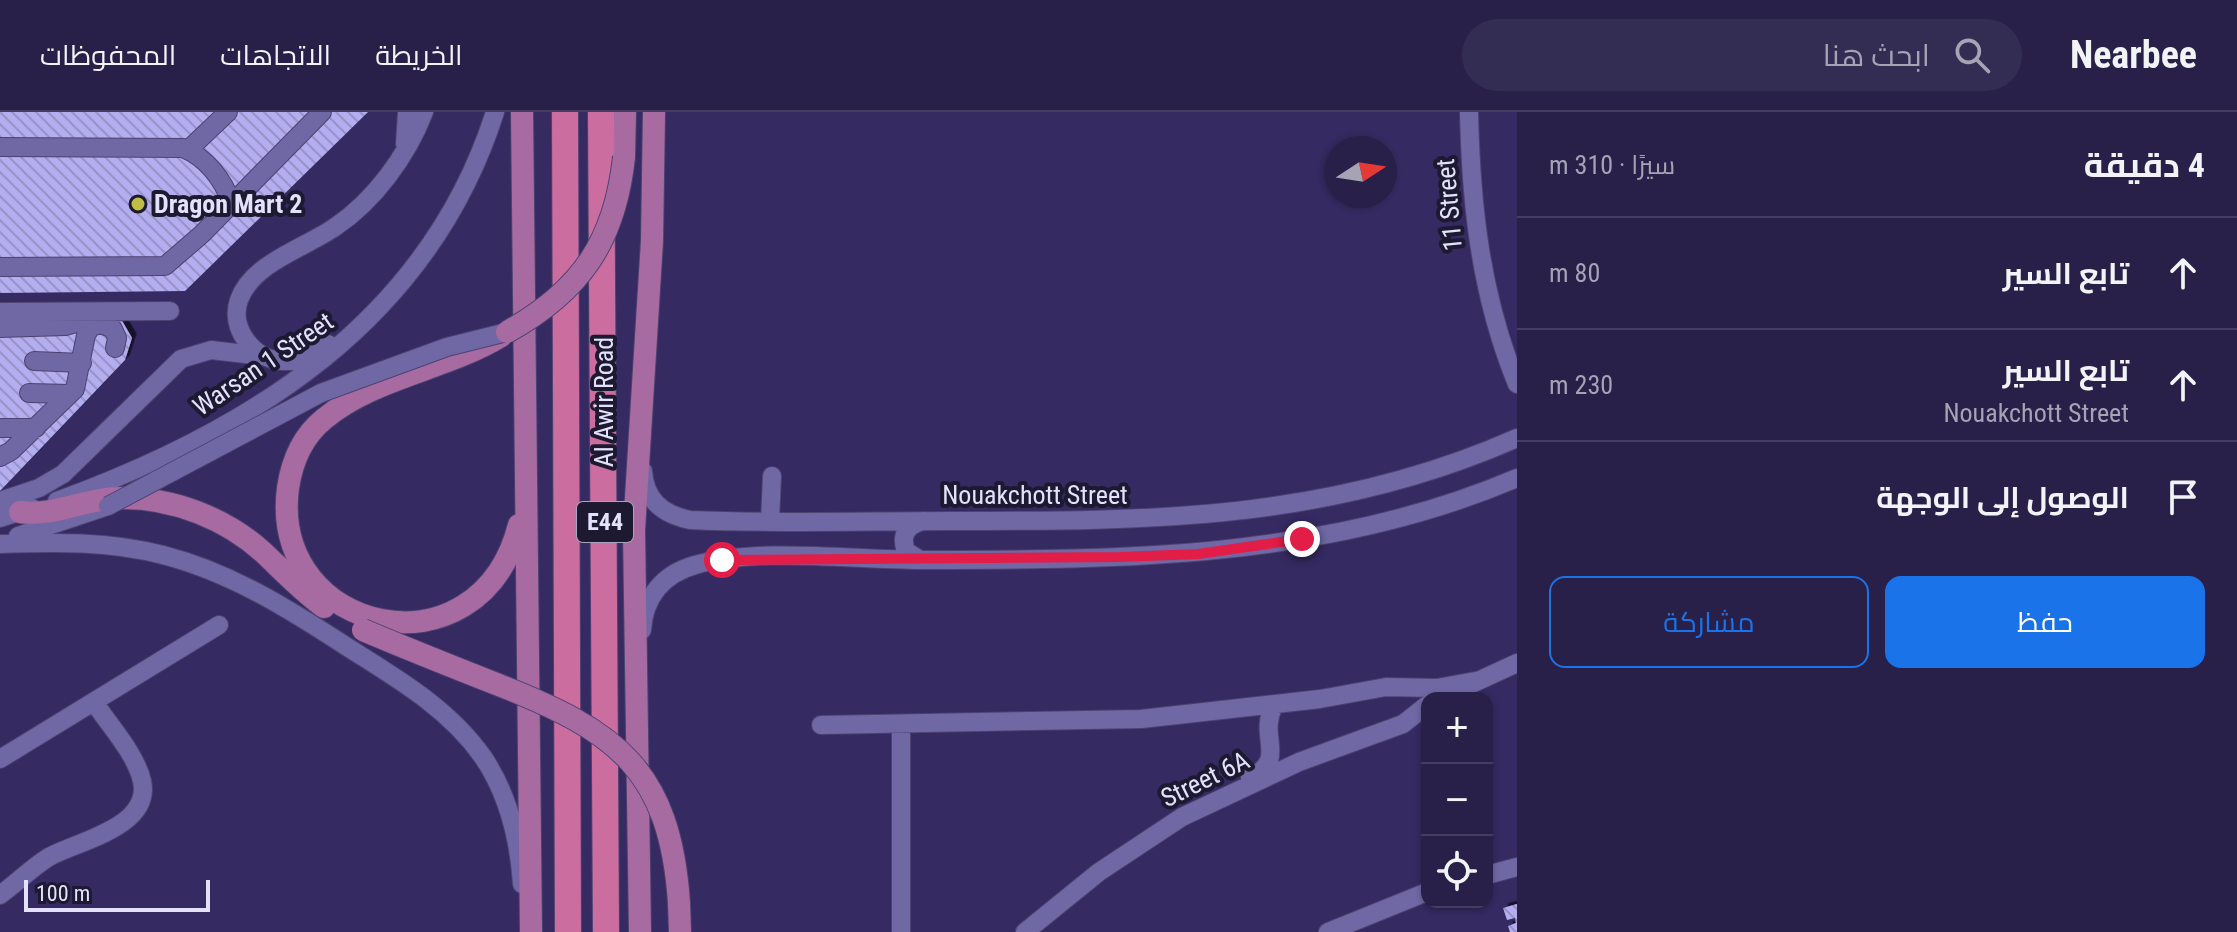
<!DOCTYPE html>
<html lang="ar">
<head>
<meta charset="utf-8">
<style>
  :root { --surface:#282049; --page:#342d53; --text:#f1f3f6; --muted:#a5a3b4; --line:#443e61; --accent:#1a73e8 }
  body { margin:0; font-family:"Roboto Condensed",Cairo,sans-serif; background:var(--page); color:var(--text); direction:rtl }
  .controls { position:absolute; right:24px; bottom:24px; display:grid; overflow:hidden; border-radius:16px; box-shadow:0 2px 6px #0004 }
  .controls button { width:72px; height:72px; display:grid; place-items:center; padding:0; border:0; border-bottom:2px solid var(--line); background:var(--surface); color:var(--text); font:40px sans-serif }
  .compass { position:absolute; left:1325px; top:24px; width:72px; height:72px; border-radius:50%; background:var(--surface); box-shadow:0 2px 6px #0004; rotate:78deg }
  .scale { position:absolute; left:24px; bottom:20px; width:186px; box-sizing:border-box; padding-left:8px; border:4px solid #e3e1fc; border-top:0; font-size:22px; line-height:28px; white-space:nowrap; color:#e3e1fc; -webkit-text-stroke:6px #1c1931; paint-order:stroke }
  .stop { position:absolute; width:24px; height:24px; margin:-18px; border:6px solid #e11d48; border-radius:50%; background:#fff }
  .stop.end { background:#e11d48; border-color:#fff; box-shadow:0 2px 8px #0008 }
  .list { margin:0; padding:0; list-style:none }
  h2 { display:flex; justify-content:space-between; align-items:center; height:104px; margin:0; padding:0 32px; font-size:34px }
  h2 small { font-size:26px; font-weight:400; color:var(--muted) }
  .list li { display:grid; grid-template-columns:52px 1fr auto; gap:24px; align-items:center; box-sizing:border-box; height:112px; padding:0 32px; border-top:2px solid var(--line) }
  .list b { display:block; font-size:30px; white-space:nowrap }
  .list p { margin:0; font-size:26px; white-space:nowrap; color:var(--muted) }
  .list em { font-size:26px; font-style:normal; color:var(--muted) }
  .actions { display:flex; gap:16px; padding:24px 32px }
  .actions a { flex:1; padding:18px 0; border:2px solid var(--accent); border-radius:16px; text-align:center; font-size:28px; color:var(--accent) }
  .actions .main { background:var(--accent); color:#fff }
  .icon { flex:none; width:44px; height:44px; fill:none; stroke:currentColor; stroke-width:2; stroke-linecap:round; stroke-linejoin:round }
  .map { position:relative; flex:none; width:1517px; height:820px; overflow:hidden; direction:ltr }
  header { display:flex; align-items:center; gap:48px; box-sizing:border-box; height:112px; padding:0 40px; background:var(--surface); border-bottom:2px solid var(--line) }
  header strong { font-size:38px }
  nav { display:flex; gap:44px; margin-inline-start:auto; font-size:28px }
  .search { width:560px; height:72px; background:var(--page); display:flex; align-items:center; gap:20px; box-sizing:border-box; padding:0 28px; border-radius:44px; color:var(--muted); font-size:30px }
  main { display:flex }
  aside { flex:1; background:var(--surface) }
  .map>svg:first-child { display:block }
</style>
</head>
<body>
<header>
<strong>Nearbee</strong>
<div class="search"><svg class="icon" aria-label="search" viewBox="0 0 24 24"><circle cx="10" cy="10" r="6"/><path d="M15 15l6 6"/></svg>ابحث هنا</div>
<nav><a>الخريطة</a><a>الاتجاهات</a><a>المحفوظات</a></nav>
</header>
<main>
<aside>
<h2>4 دقيقة<small>سيرًا · 310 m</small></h2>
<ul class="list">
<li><svg class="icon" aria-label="ahead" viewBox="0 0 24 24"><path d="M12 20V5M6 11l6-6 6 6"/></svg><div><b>تابع السير</b></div><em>80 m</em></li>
<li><svg class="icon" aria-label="ahead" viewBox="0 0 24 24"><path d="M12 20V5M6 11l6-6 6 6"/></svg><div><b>تابع السير</b><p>Nouakchott Street</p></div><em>230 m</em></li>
<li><svg class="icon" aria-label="arrive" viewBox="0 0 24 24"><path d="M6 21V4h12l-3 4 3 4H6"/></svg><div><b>الوصول إلى الوجهة</b></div></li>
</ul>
<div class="actions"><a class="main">حفظ</a><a>مشاركة</a></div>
</aside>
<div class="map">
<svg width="1517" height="820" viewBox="0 0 1517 820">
  <defs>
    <pattern id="building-back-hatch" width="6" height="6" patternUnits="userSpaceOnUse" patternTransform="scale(2)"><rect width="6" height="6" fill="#b4adef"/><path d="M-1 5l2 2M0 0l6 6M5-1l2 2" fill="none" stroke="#9893c6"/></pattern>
    <filter id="shadow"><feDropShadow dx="4.5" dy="-4.5" stdDeviation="0" flood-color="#0009"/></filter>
  </defs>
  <rect width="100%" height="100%" fill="#352a61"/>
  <!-- building -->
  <path fill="url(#building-back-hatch)" filter="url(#shadow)" d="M0,0h368l-183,179 -185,2z
    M0,203l121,4 11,19 -7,22 -125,131z
    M1517,792v28h-7l-2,-6 8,-3 -1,-5 -8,2 -4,-12z"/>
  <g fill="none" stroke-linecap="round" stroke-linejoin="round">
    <defs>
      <path id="minor" d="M1469,0c2,95 12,184 48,272
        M405,32l2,-32
        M0,35l183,1c24,10 40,32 49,56
        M188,38l40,-38
        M0,155l165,-1 37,-32 120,-122
        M0,200l170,-1
        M0,216l65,-2 33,-9
        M328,232c-13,9 -30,18 -46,17 -29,-2 -53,-33 -43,-61 13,-37 66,-52 96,-73 39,-26 72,-71 89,-115
        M34,249l48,2
        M29,281l41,1
        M0,316h36
        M0,345l11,-6 64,-62 11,-54 5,-8 10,-3 12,5 4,9 -2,10
        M643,359c2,29 19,43 47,49 86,4 174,1 261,1 199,0 379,0 566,-83
        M0,389l39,-13 24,-14 118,-115 30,-9 51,6
        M57,389c195,-71 372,-181 438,-389
        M0,406l32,-10
        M770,409l2,-45
        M18,424l90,-30
        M0,432c55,-2 109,-3 163,11 70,18 129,56 189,95 48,30 98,60 131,107 25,37 36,82 39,127
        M920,448l-14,-9c-6,-16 1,-26 17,-30
        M642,518c2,-33 21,-56 53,-65 64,-18 157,-5 225,-5 201,0 408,-1 597,-82
        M1465,575l52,-24
        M901,612v208
        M821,613l320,-6 179,-20 66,-12 51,1 38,-7
        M0,647l219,-134
        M1250,666c39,-20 7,-39 24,-73
        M1487,763l30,-8
        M0,783c17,-12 31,-27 49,-38 29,-16 103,-30 93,-76 -6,-27 -33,-56 -48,-79
        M1025,820l74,-60 83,-55 117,-55 104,-38 24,-19
        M1328,820l99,-40"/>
      <path id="major" d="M522,0l9,820
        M624,45l1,-45
        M501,224c-56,34 -126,41 -177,83 -21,17 -32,42 -36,69 -19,146 191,194 231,37
        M20,400c34,5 68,-15 103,-14 51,0 104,21 141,55 20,19 38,38 60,54
        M679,791l1,29
        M640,820l-6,-402 18,-289 2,-129"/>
      <path id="highway" d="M565,0l3,820
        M601,0l5,820"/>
    </defs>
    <!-- minor casing -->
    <use href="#minor" stroke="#4d4270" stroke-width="20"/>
    <!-- major casing -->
    <use href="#major" stroke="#4d4270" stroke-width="24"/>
    <!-- highway casing -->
    <use href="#highway" stroke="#4d4270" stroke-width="28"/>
    <!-- minor -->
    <use href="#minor" stroke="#7068a5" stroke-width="18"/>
    <!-- major -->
    <use href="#major" stroke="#a76ba1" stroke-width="22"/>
    <!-- highway -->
    <use href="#highway" stroke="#cb6d9e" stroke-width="26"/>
    <defs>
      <path id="minor-bridge" d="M108,394l213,-113 126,-46 60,-15"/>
      <path id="major-bridge" d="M507,220c74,-41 108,-91 117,-175
        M363,518c45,19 90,37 136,55 117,46 171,84 180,218"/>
    </defs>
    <!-- minor-bridge casing -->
    <use href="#minor-bridge" stroke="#4d4270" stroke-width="20" stroke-linecap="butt"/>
    <!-- major-bridge casing -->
    <use href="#major-bridge" stroke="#4d4270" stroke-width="24" stroke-linecap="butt"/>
    <!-- minor-bridge -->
    <use href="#minor-bridge" stroke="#7068a5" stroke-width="18"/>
    <!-- major-bridge -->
    <use href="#major-bridge" stroke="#a76ba1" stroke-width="22"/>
  </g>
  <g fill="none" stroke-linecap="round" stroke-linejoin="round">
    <!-- route -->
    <path stroke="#e11d48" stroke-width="10" d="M722,448l398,-3 78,-3 104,-15"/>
  </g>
  <!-- markers -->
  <circle fill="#bfbe42" stroke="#1c1931" stroke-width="3" cx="138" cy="92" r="8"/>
  <g text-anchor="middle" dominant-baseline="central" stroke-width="8" stroke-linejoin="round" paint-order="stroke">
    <!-- shield labels -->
    <rect fill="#1c1931" stroke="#a7a5bf" stroke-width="2" x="577" y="390" width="56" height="40" rx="6"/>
    <g font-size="24" font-weight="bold" fill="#e3e1fc">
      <text x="605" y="410">E44</text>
    </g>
    <!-- poi labels -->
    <g font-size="26" font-weight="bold" fill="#e3e1fc" stroke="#1c1931" text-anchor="start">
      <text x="154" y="92">Dragon Mart 2</text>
    </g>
    <!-- street labels -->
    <g font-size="26" fill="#e3e1fc" stroke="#1c1931">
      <text transform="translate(1449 93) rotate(-95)">11 Street</text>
      <text transform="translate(263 252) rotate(-34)">Warsan 1 Street</text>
      <text transform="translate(604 290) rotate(-90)">Al Awir Road</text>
      <text x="1035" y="383">Nouakchott Street</text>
      <text transform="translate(1205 667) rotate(-26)">Street 6A</text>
    </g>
  </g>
</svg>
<div class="controls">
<button>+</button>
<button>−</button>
<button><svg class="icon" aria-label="locate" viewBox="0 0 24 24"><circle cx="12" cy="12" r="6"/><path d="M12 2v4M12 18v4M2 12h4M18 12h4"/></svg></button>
</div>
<svg class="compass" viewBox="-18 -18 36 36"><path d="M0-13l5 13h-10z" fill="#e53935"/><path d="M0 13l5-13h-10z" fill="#a5a3b4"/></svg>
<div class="scale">100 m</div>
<div class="stop" style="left:722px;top:448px"></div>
<div class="stop end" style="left:1302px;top:427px"></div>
</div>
</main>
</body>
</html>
